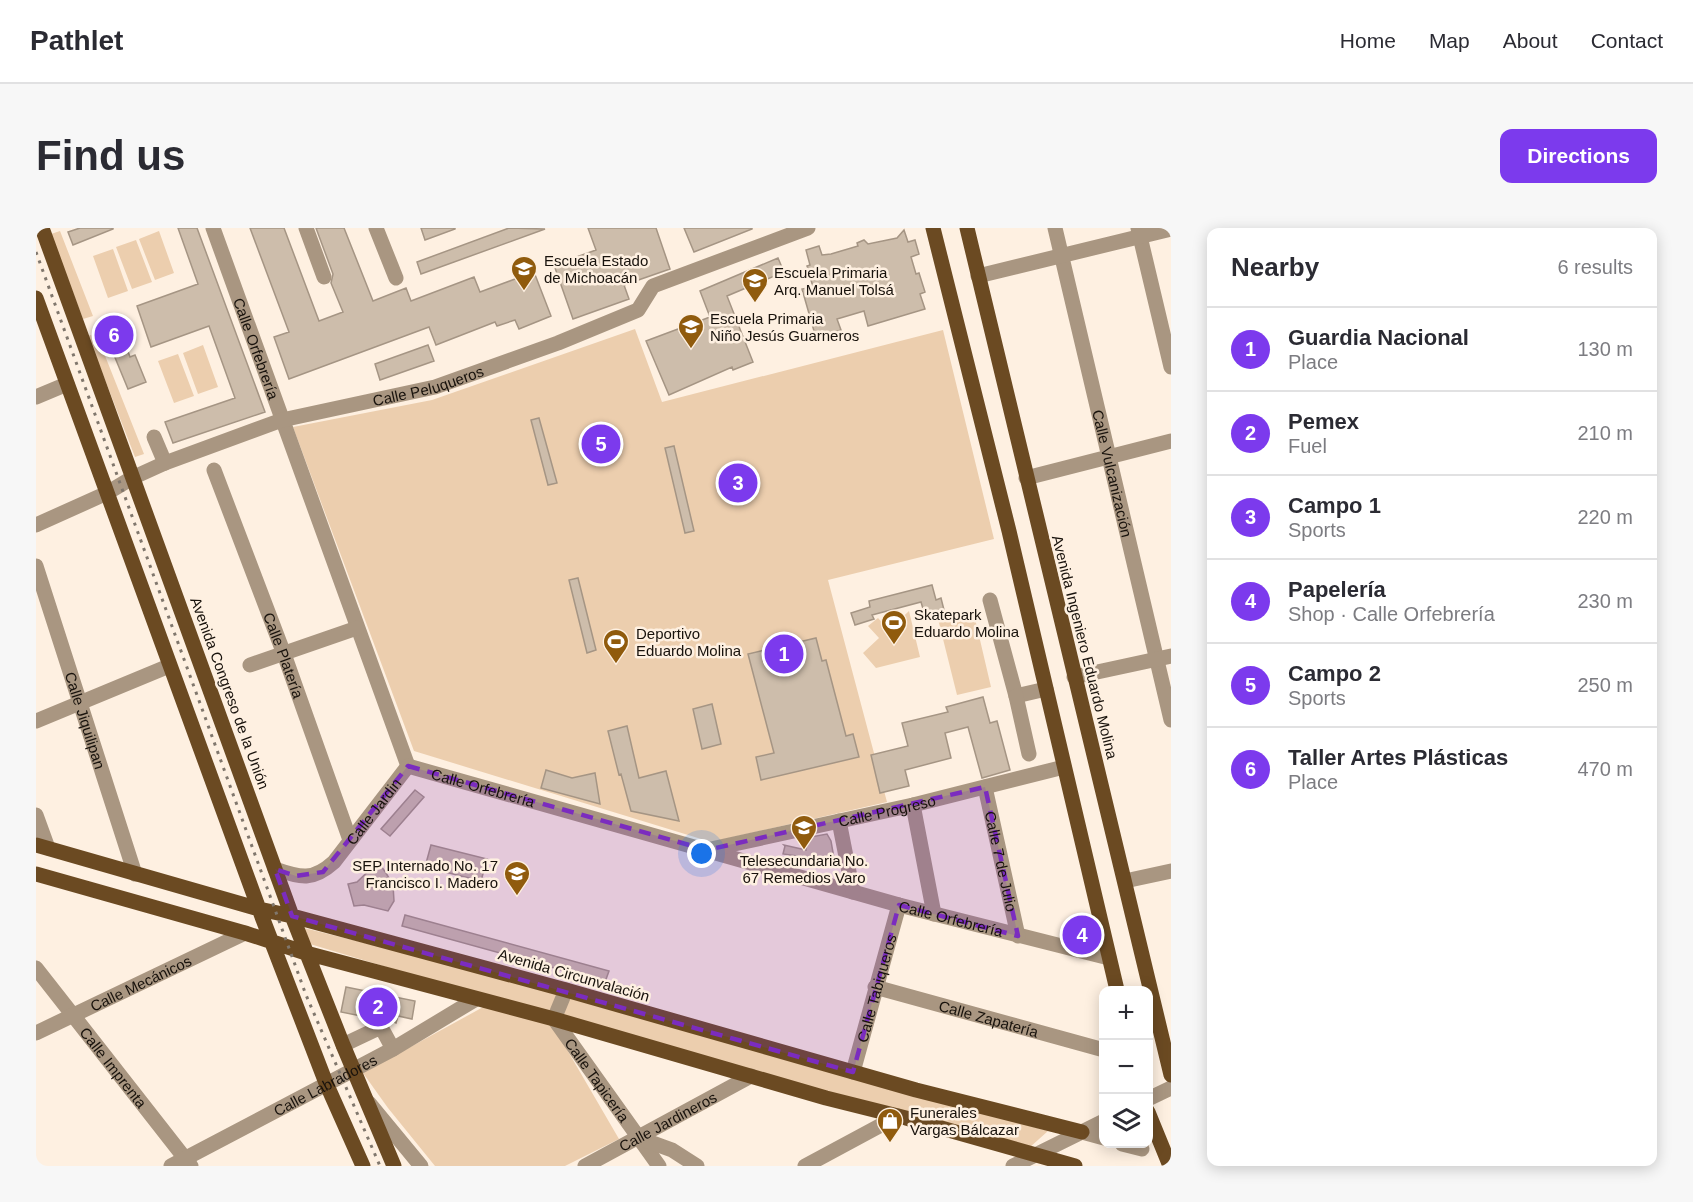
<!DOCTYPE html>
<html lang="en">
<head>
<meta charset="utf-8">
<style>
  :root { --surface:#fff; --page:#f7f7f7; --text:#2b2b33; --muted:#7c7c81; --line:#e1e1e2; --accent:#7c3aed }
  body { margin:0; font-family:Arial,sans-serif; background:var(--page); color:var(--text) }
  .controls { position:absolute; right:18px; bottom:18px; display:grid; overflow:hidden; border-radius:12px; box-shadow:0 3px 15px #0003 }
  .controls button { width:54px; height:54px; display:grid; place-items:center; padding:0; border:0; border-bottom:2px solid var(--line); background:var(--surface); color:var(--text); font:30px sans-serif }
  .you { position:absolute; left:666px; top:626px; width:21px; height:21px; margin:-15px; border:4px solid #fff; border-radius:50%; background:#1a73e8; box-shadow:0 0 0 9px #1a73e833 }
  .badge { display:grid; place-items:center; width:39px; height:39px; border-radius:50%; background:var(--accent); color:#fff; font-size:20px; font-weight:700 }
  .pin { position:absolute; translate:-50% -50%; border:3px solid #fff; box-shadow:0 2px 6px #0006 }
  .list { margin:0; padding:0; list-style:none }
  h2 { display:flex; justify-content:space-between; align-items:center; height:78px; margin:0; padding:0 24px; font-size:26px }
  h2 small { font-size:20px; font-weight:400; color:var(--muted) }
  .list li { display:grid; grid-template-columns:39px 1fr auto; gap:18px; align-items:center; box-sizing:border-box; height:84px; padding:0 24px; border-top:2px solid var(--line) }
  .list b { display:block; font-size:22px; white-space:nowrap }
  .list p { margin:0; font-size:20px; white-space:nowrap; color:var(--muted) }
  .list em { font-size:20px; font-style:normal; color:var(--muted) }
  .icon { flex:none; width:33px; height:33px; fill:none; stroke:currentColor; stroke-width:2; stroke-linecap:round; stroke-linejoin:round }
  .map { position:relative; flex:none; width:1135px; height:938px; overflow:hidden; border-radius:12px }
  header { display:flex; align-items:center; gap:36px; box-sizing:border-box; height:84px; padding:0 30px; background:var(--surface); border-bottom:2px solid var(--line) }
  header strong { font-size:28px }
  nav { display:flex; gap:33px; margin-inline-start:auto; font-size:21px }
  .intro { display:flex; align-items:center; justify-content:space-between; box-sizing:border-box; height:144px; padding:0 36px }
  h1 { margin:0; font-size:42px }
  .button { padding:15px 27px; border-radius:12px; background:var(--accent); color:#fff; font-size:21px; font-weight:700 }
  main { display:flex; gap:36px; padding:0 36px }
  aside { flex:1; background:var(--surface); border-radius:12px; box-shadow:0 3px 15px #0003 }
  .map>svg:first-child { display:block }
</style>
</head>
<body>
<header>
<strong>Pathlet</strong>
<nav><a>Home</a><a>Map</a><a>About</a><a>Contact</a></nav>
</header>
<div class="intro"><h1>Find us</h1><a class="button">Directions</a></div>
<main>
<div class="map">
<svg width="1135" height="938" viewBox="0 0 1135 938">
  <rect width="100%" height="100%" fill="#fef0e1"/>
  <!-- green -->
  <path fill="#ecceae" d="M24,3l33,85 -10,3 -32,-85z
    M123,3l15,42 -19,7 -16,-41z
    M100,12l16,42 -20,7 -16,-42z
    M77,21l15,42 -20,7 -15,-42z
    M599,101l27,73 281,-72 51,209 -166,41 59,222 -176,40 -297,-91 -121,-324 139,-27z
    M60,105l48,121 -9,3 -47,-121z
    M167,117l15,42 -20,7 -15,-41z
    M142,126l16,42 -20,7 -16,-42z
    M937,382l18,77 -34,8 -19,-76z
    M873,383l11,46 -44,11 -13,-15 16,-15 -11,-12 10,-8 11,12z
    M268,700l146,36 598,167 -19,17 -481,-131 71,122 -54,27h-130l-47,-58 -25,-35 133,-73 -186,-56z"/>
  <!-- building -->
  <path fill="#cdbdab" stroke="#a59584" stroke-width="1.5" d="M44,0h33v1l-40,16 -5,-13z
    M142,0h19l68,184 -92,31 -8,-21 70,-24 -26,-72 -58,21 -14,-41 61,-22z
    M214,0h34l35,93 24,-9 -12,-29 2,-9 -17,-46h28l29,73 33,-13 5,13 63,-24 6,15 54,-20 17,44 -32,13 -4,-9 -18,6 -2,-4 -59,23 -7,-18 -140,52 -15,-42 15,-5z
    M385,0h34v1l-30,11z
    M473,0l36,1 -124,45 -4,-12z
    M552,0h68l14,41 -46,16 5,14 -56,20 -19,-54 42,-15z
    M648,0h68v1l-58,23z
    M868,2l4,12 7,-2 4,14 -8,3 5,17 3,-1 6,19 -5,2 5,15 -57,17 -4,-15 -27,8 4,11 -25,8 -14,-49 11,-2 -6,-21 3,-1 -4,-15 13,-4 3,9 9,-1 27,-8 -1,-3 7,-3 4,4 29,-6z
    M742,30l6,14 -57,24 26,66 -20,8 -1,-3 -63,28 -23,-54 64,-24 -10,-26z
    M81,93l13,36 5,-2 11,27 -18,7 -26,-63z
    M392,117l6,16 -54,19 -5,-16z
    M503,190l18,65 -9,2 -17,-65z
    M638,218l20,85 -9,2 -20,-85z
    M542,350l18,72 -9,3 -18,-73z
    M896,357l4,15 5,-2 4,16 -19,5 -5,-17 -49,13 2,4 -19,6 -4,-12 19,-6 -1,-6z
    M780,410l6,23 4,-1 20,76 7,-2 6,23 -98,23 -5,-23 18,-4 -26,-99z
    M947,469l7,26 7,-2 13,49 -28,8 -14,-51 -23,6 6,25 -46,12 4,16 -29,7 -9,-38 37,-9 -6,-23 46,-11 -2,-5z
    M676,476l9,40 -19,5 -9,-40z
    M591,498l12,52 27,-7 13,50 -48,-10 -10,-37 -2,1 -11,-44z
    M510,542l26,8 23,-5 5,31 -59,-16z
    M379,562l9,7 -34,39 -9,-7z
    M791,606l4,7 4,23 -33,-4 -5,-4 -14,-2 2,-8 -1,-1 22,5 -1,-12z
    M395,617l56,14 -6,22 -56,-14z
    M342,634l8,11 7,12 1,16 -6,10 -24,-6 -10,1 -6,-22 9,-2z
    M369,687l204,56 -4,11 -203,-56z
    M310,759l69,14 -3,18 -14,-3 -2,7 -14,-6 -6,2 -35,-7z"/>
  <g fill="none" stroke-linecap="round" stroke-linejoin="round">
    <!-- minor -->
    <g stroke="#a99681" stroke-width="15">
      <path id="s1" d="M177,0l195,538"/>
      <path d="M270,0l18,49"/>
      <path d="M340,0l20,50"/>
      <path id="s2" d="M1019,0l116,492"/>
      <path d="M1102,0l33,139"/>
      <path d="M942,48l193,-47"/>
      <path d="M0,169l31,-13"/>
      <path d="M118,209l11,26"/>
      <path id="s3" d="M178,242l70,184 66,186"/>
      <path d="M990,250l145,-37"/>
      <path id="s4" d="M0,297l71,-32 25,-15 33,-15 117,-43 153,-33 123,-44 80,-33 15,-24 155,-58"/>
      <path id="s5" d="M0,338l99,308"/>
      <path d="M954,372l26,96 30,-7"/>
      <path d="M214,437l107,-37"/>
      <path d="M1038,449l97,-21"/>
      <path d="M980,468l13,58"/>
      <path d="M0,493l133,-55"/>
      <path id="s6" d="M372,538l491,139 210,53"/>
      <path id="s7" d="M949,559l33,149"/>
      <path d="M877,577l21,109"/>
      <path d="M0,587l12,33"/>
      <path d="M803,593l14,71"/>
      <path id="s8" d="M675,621l202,-44 151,-38"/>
      <path id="s9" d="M239,641c26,9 38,12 59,-7l74,-96"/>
      <path d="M1089,653l46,-10"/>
      <path id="s10" d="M0,740l155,198"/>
      <path id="s11" d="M839,759l229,63"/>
      <path id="s12" d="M530,762l-12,29 105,147"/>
      <path id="s13" d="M0,805l209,-100"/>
      <path d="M307,817l38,-18 12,22"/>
      <path id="s14" d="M817,844l46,-167"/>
      <path d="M1112,871l23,-11"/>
      <path d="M333,875l52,63"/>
      <path d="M1046,904l22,6"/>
      <path d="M603,910l33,12 25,16"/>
      <path d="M1086,916l20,5"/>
      <path id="s15" d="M135,938l222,-117 83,-50"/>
      <path id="s16" d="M549,938l166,-90"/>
      <path d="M769,938l93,-50"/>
      <path d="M977,938l91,-45"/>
    </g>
    <!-- major -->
    <path stroke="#6b4a22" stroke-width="15" d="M6,0l250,688 51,129 51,121
      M897,0l76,303 108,459
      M931,0l204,847
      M0,70l223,611 67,174 37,83
      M0,617l223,64 33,7 274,74 350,100 166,42
      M0,646l209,59 61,20 248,66 272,79 80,20 169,48
      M1112,884l22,54"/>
    <!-- rail -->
    <path stroke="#80776d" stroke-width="3" stroke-dasharray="3 6" stroke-linecap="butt" d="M0,24l270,743 74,171"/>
  </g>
  <!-- marked area -->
  <path fill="#7b2cbf" fill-opacity="0.2" stroke="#7b2cbf" stroke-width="4.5" stroke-dasharray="12 8" stroke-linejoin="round" d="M372,538l299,84 278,-63 33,149 -119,-31 -46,167 -561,-156 -17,-47 21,7 27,-4z"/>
  <!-- icons -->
  <defs>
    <symbol id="school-pin" viewBox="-11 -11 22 30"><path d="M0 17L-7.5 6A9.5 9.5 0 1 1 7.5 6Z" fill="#905b0d" stroke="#fef0e1"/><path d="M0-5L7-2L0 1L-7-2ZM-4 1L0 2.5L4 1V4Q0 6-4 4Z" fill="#fff"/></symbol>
    <symbol id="stadium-pin" viewBox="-11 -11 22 30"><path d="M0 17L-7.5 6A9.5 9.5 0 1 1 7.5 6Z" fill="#905b0d" stroke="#fef0e1"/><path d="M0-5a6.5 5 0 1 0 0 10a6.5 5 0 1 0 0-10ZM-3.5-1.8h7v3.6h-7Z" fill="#fff"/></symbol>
    <symbol id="shop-pin" viewBox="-11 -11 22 30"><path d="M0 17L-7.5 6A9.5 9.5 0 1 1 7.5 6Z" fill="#905b0d" stroke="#fef0e1"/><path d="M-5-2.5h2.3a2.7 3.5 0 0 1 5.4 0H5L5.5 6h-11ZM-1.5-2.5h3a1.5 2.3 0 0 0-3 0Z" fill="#fff"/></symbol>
  </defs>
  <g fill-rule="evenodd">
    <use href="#school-pin" x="473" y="26" width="30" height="40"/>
    <use href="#school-pin" x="704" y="38" width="30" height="40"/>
    <use href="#school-pin" x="640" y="84" width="30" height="40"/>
    <use href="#stadium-pin" x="843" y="380" width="30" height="40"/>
    <use href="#stadium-pin" x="565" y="399" width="30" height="40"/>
    <use href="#school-pin" x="753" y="585" width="30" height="40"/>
    <use href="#school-pin" x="466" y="631" width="30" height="40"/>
    <use href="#shop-pin" x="839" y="878" width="30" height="40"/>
  </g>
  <g text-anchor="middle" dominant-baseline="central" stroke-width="5" stroke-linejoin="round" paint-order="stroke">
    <!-- poi labels -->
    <g font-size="15" fill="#18120c" stroke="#fef0e1" text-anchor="start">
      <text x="508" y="32">Escuela Estado<tspan x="508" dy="17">de Michoacán</tspan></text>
      <text x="738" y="44">Escuela Primaria<tspan x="738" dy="17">Arq. Manuel Tolsá</tspan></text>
      <text x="674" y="90">Escuela Primaria<tspan x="674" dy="17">Niño Jesús Guarneros</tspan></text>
      <text x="878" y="386">Skatepark<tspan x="878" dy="17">Eduardo Molina</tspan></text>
      <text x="600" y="405">Deportivo<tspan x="600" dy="17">Eduardo Molina</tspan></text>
      <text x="768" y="632" text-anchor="middle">Telesecundaria No.<tspan x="768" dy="17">67 Remedios Varo</tspan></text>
      <text x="462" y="637" text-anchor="end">SEP Internado No. 17<tspan x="462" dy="17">Francisco I. Madero</tspan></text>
      <text x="874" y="884">Funerales<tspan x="874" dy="17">Vargas Bálcazar</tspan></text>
    </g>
    <!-- street labels -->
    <g font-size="15" fill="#18120c" stroke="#fef0e1">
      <text stroke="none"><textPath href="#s1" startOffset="128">Calle Orfebrería</textPath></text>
      <text stroke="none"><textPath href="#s4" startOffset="418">Calle Peluqueros</textPath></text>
      <text stroke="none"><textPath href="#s2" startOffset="252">Calle Vulcanización</textPath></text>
      <text transform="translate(1049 419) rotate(76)">Avenida Ingeniero Eduardo Molina</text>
      <text stroke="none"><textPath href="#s3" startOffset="198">Calle Platería</textPath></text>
      <text transform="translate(194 465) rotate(70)">Avenida Congreso de la Unión</text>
      <text stroke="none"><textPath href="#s5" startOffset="162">Calle Jiquilipan</textPath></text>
      <text stroke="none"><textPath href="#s6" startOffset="78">Calle Orfebrería</textPath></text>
      <text stroke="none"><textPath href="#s8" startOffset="180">Calle Progreso</textPath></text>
      <text stroke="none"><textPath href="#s9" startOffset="128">Calle Jardin</textPath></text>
      <text stroke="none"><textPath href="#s7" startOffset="76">Calle 7 de Julio</textPath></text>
      <text stroke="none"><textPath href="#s6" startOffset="564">Calle Orfebrería</textPath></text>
      <text transform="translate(538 747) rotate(16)">Avenida Circunvalación</text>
      <text stroke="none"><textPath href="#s13" startOffset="116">Calle Mecánicos</textPath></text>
      <text stroke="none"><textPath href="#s14" startOffset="87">Calle Tabiqueros</textPath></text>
      <text stroke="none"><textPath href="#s11" startOffset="118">Calle Zapatería</textPath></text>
      <text stroke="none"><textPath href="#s10" startOffset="126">Calle Imprenta</textPath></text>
      <text stroke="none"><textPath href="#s12" startOffset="106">Calle Tapicería</textPath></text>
      <text stroke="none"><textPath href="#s15" startOffset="174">Calle Labradores</textPath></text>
      <text stroke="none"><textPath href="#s16" startOffset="94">Calle Jardineros</textPath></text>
    </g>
  </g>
</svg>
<div class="controls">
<button>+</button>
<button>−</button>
<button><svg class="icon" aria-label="layers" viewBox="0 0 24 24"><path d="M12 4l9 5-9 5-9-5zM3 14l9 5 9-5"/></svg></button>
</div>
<div class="you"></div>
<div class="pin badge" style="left:748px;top:426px">1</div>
<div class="pin badge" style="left:342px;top:779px">2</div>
<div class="pin badge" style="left:702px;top:255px">3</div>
<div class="pin badge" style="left:1046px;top:707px">4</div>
<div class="pin badge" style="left:565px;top:216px">5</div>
<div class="pin badge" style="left:78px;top:107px">6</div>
</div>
<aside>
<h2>Nearby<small>6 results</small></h2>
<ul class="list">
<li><span class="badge">1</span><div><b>Guardia Nacional</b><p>Place</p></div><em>130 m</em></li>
<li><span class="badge">2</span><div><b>Pemex</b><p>Fuel</p></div><em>210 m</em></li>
<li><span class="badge">3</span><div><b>Campo 1</b><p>Sports</p></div><em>220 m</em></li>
<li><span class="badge">4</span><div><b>Papelería</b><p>Shop · Calle Orfebrería</p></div><em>230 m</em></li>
<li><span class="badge">5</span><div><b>Campo 2</b><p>Sports</p></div><em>250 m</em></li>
<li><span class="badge">6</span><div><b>Taller Artes Plásticas</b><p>Place</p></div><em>470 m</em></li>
</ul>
</aside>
</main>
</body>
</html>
